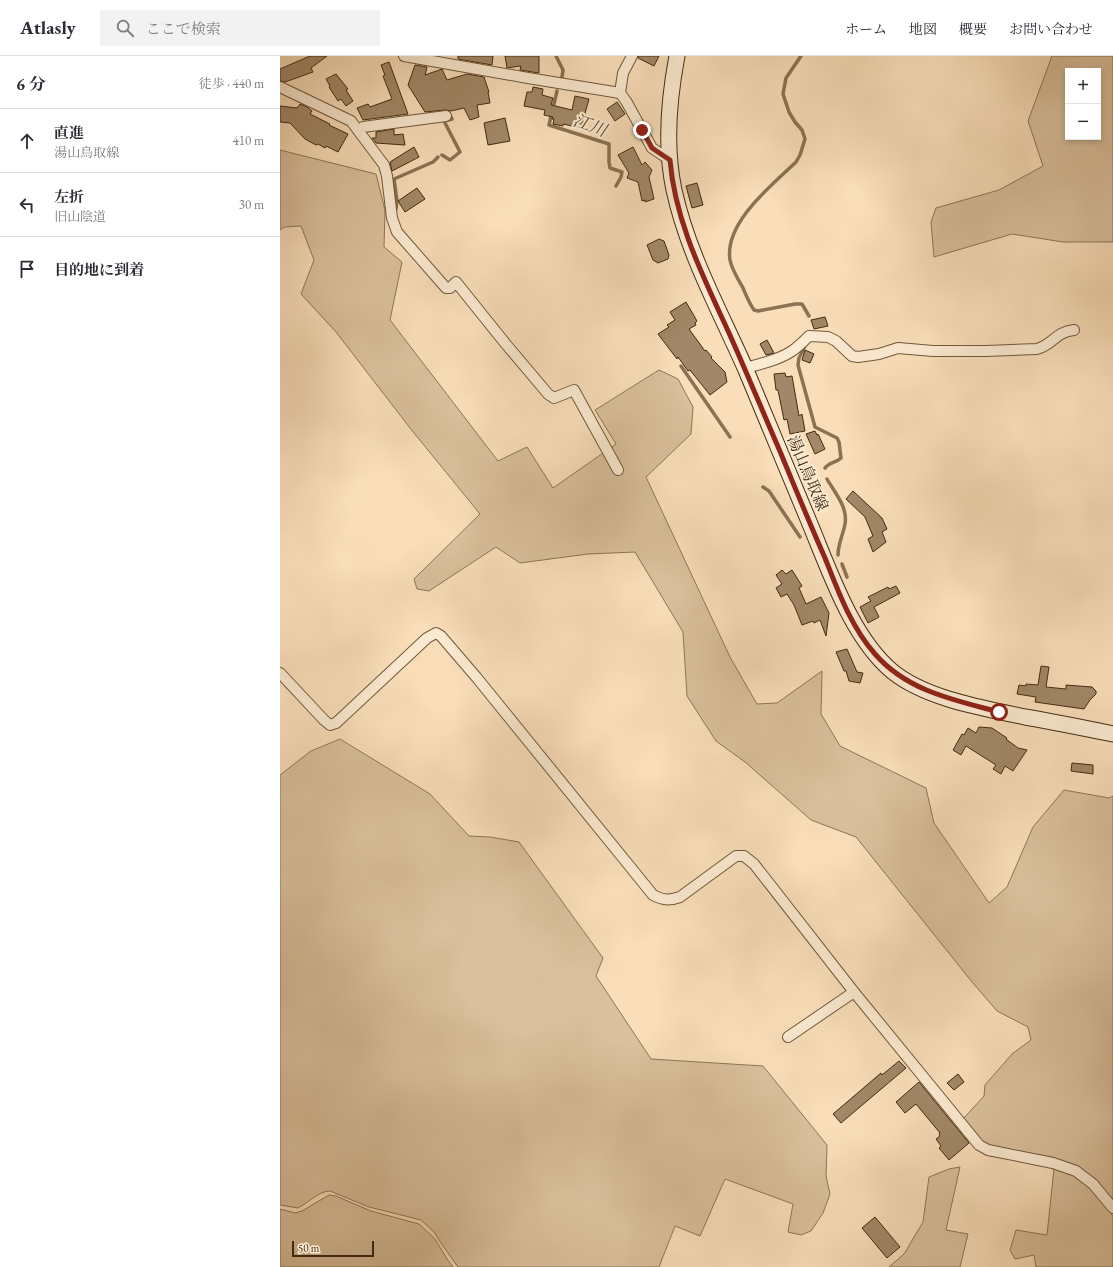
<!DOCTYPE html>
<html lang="ja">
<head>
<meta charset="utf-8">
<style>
  :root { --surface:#fff; --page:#f2f2f3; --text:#2b2b33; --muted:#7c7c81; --line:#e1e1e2 }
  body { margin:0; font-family:"EB Garamond","Noto Serif JP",serif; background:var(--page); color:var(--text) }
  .controls { position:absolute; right:12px; top:12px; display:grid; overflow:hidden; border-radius:0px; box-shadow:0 2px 6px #0003 }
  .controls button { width:36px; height:36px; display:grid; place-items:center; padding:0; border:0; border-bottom:1px solid var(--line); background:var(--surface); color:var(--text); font:20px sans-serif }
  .scale { position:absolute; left:12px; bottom:10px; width:82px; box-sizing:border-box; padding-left:4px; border:2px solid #432b10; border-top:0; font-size:11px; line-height:14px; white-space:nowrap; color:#432b10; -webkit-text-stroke:3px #fbead2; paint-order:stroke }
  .stop { position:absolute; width:12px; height:12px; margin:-9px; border:3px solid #8f2418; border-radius:50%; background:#fff }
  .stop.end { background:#8f2418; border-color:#fff; box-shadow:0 1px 4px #0008 }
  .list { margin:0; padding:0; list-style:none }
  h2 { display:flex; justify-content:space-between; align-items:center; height:52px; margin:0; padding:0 16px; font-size:17px }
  h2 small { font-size:13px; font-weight:400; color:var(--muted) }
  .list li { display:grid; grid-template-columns:26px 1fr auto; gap:12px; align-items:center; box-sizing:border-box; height:64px; padding:0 16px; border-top:1px solid var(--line) }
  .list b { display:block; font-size:15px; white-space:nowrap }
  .list p { margin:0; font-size:13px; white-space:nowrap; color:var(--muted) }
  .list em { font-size:13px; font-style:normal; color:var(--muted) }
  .icon { flex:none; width:22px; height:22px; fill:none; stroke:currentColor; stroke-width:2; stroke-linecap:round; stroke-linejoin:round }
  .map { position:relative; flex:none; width:833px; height:1211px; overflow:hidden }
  header { display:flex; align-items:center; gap:24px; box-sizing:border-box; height:56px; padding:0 20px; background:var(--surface); border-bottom:1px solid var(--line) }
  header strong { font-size:19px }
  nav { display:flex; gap:22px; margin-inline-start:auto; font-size:14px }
  .search { width:280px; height:36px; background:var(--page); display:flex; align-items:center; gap:10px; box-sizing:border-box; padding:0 14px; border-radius:0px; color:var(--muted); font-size:15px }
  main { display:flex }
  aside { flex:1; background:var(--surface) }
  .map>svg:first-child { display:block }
</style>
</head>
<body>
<header>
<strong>Atlasly</strong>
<div class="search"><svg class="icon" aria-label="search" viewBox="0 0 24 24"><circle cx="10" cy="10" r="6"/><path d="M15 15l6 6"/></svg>ここで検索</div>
<nav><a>ホーム</a><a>地図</a><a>概要</a><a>お問い合わせ</a></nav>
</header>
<main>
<aside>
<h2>6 分<small>徒歩 · 440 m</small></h2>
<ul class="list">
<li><svg class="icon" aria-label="ahead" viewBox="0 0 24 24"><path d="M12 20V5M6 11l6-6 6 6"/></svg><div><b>直進</b><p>湯山鳥取線</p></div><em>410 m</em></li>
<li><svg class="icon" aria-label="left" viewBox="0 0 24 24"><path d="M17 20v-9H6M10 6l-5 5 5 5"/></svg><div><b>左折</b><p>旧山陰道</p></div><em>30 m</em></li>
<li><svg class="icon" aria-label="arrive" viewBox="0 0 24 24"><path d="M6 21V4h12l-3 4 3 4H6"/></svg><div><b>目的地に到着</b></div></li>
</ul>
</aside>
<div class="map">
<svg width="833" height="1211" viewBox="0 0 833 1211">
  <rect width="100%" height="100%" fill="#f9deb9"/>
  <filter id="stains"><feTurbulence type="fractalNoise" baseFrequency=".005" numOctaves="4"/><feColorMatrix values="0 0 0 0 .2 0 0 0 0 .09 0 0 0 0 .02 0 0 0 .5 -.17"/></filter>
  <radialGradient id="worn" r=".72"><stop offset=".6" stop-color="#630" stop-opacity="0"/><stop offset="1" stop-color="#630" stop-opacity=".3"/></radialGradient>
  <!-- green -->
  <path fill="#dac09c" stroke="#8e7656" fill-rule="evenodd" d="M772,0h61v186h-50l-51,-8 -78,23 -3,-35 5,-14 63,-18 44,-24 -15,-45zM788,15h30v66h-30z
    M0,94l96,24 9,36 -1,37 18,15 -12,58 108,141 29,-14 26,41 63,-44 -21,-34 64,-40 19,9 15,28 -2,27 -45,43 84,180 27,47 20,-1 45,-32 -1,43 19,32 86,42 8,35 55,80 18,-16 26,-60 31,-37 45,8 4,-2v406l-17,-21 -105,-33 -10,-7 -18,-22 21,-23 1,-11 27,-31 19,-14 -3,-13 -31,-16 -25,-29 -116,-145 -45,-17 -66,-58 -29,-21 -29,-45 -4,-64 -48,-80 -47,2 -68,9 -24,-16 -67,44 -12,-2 -3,-10 66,-65 -70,-86 -74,-96 -35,-38 13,-34 -13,-34 -17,1 -4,3z
    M60,683l90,55 39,42 21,1 29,5 84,116 -7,18 55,83 112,7 64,79 -1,31 4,18 -7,19 -12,18 -10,4 -13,-3 5,-28 -68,-25 -25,57 -25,-10 -16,41h-201l-15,-21 -9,-14 -13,-12 -52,-13 -39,-16c-11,0 -22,12 -32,17l-18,-3v-430l31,-24z
    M680,1111l-14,63 22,4 -8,33h-71l15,-13 19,-32 6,-45 20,-8z
    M774,1113l19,4 7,4 29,31 4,9v50h-77l-2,-12 -19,4 -5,-9 6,-20 31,5z
    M49,1139l7,1 35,15 48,13 16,15 12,20 6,8h-173v-58l15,4 7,-2z"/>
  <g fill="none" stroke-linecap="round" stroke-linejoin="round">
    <!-- stream -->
    <path stroke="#8b7253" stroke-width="3.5" d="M276,0l7,14 -1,7
      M521,0l-15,22 -3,16 6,18 6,10 7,8 3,9 -5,16 -4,7c-24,23 -72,61 -66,98 2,10 8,19 13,28 3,7 6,15 11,22l4,1 37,-7h7l7,12
      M277,35l-8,34 60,19v18l1,6 12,4 -1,5 -5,9
      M162,99l8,5 10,-8 -16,-31 8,-2 -7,-12
      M116,153l1,-8 -3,-22 39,-17 5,-5
      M525,290l-6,12 -1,7 17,62 22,11 2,4 2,16c-5,5 -12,4 -16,10
      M401,310l49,71
      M547,423c8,14 21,28 18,45 -2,11 -7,20 -7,31
      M483,431l6,4 31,46
      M562,508l5,13"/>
  </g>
  <!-- building -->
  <path fill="#a28868" stroke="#432b10" d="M30,0h17l-16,12 2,4 -28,10 -5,-1v-12z
    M178,0h35l-1,9 -34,-6z
    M225,0h34v17l-19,-3 1,-4 -14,2z
    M358,0h21l-5,10 -16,-8z
    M109,6l19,52 -45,6 -6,-12 11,-4 2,3 22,-8 -9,-23 2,-1 -4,-10z
    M135,9l12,2 -2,8 17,-6 5,11 20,-6 17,3 5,15h-1l2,11 -13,2 2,12 -9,3 -6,-12 -13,3 -6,-1 -20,2 -17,-27z
    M56,18l12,15 -2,1 7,11 -7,5 -5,-7 -3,2 -9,-14 1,-1 -4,-7z
    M253,31l10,2 -1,6 11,3 -2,7 21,5 3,-14 14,3 -8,29 -18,-4v2l-10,-2 1,-5h-2l1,-2 -9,-2 1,-5 -21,-4 3,-14h5z
    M337,46l8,12 -10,7 -8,-12z
    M20,48l7,3 5,4 -2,3 20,10 -1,1 19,9 -10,18 -12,-6 -1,2 -7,-4 -2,1 -11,-6 -15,-16 -10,-1v-16l17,2z
    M225,62l5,23 -22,4 -4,-22z
    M114,73v6l9,-1 2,11 -29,-2 -4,-5h4v-6z
    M134,91l5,10 -27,14 -2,-9z
    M353,91l9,18 3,-3 7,8 -3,7 5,22 -9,3v-2l-3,1 -4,-19 -11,-4 2,-5 -11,-18z
    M417,127l6,22 -11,3 -6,-22z
    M137,132l8,11 -20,13 -7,-11z
    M379,183l5,2 5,14 -1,4 -10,4 -5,-3 -6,-15z
    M406,246l11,19 -2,2 1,2 -7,4 16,22 1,-1 6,7 -1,1 14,14 2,10 -17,13 -20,-25 -2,1 -10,-14 -1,2 -19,-25 11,-7 -2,-2 8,-5 -5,-8z
    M545,261l3,9 -14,3 -3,-9z
    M487,284l7,13 -8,2 -6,-11z
    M525,294l9,4 -4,9 -8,-3z
    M505,317l1,4 6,-1 7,40 3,-2 3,17 -15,3 -3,-15 -3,1 -6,-30h-2l-2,-16z
    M535,375l2,4 1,-1 7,15 -10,5 -9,-20z
    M573,435l29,27 5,11 -5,3 4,10 -13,10 -5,-13 5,-3 -8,-19 -19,-18z
    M502,514l4,4 6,-4 10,16 -3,2 7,16 15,-7 8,16 -3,23 -6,-16 -6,3 -1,-2 -11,4 -8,-20 -7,-11 -6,3 -5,-9 6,-4 -6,-9z
    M616,530l4,7 -26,14 5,10 -11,6 -8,-16 11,-6 -3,-4 20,-10 1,2z
    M567,593l10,23 6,1 -3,10 -11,-2 -3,-10h-2l-8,-19z
    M761,610l8,1 -3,20 20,2v-4l26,2 4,4v3l-6,6 -6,9 -49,-7 1,-5 -19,-3 2,-9 7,1v-2l12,1z
    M699,671l13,1 15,10 -1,1 12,9 9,2 -14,21 -8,-5 -4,8 -8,-5 3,-4 -30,-19 -5,9 -8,-5 9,-16 2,1 4,-7 8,5z
    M792,707l21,2v9l-22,-3z
    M619,1005l7,7 -65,55 -8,-9 48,-41 1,2z
    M678,1018l6,8 -10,8 -7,-7z
    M639,1026l50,61 -20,17 -10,-12 2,-2 -5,-7 4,-3 -1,-2 1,-1 -24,-29 -11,9 -9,-11z
    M595,1161l25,30 -13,11 -25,-30z"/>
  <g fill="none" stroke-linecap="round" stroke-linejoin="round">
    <defs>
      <path id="street" d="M124,0l124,22 92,15 6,8 26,47 18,12
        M0,31l71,34 33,44 3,11 5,42 5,14 49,56h4l6,-6 49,61 43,51 6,4 20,-8 44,80
        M340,37l3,-20 9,-17
        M79,74l4,-3 83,-11
        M465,312c15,-4 34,-8 47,-17 6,-4 12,-10 17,-15l19,1 8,4 16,15 6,1 21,-3 19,-6 35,3h53l51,-2c16,-4 18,-17 37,-19
        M0,617l44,47 6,5 6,-2 91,-85 9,-5 5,3 36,42 176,217c10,5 16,6 27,2l56,-41h8l10,8 100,128 125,153 9,5 65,13 23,8 17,13 20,24
        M508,981l66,-45"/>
      <path id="secondary" d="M397,0c-8,42 -12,92 -3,134 14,64 46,121 72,180 21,51 43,103 64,154 20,48 42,114 83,148 34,27 90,36 132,45 29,5 59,11 88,17"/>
    </defs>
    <!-- street casing -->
    <use href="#street" stroke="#70583a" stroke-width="12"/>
    <!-- secondary casing -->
    <use href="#secondary" stroke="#432b10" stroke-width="17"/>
    <!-- street -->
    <use href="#street" stroke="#fbead2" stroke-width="10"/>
    <!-- secondary -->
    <use href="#secondary" stroke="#fbead2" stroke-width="15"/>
  </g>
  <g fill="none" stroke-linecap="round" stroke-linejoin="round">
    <!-- route -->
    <path stroke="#8f2418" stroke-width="5" d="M362,74l10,18 18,12c5,62 34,118 59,173 17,38 33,77 50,116 15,36 30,73 46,109 13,33 26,69 50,96 32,37 79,46 124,58"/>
  </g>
  <g text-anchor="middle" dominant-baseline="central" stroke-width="4" stroke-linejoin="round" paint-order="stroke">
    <!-- street labels -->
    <g font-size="16" fill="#432b10" stroke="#fbead2">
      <text transform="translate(528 417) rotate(67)">湯山鳥取線</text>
    </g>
    <!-- water labels -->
    <g font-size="17" font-style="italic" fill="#674e32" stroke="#fbead2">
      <text transform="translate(310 69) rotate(20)">江川</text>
    </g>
  </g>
  <rect width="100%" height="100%" filter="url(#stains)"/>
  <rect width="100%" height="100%" fill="url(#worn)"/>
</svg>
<div class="controls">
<button>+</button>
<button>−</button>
</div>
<div class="scale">50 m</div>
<div class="stop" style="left:719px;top:656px"></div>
<div class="stop end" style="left:362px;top:74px"></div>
</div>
</main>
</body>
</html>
